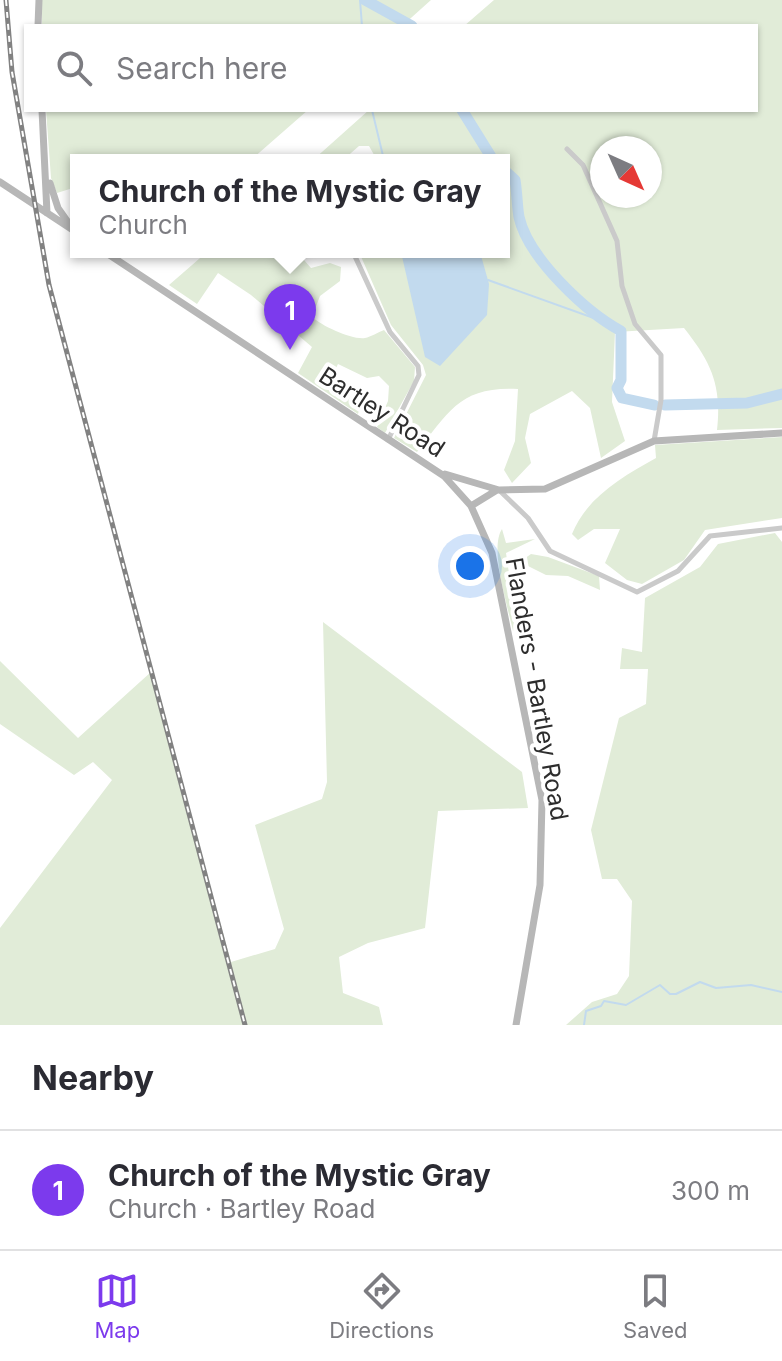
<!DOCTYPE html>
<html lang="en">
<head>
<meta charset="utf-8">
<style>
  :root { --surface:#fff; --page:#f2f2f3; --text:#2b2b33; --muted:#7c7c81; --line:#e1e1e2; --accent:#7c3aed }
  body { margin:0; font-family:Inter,sans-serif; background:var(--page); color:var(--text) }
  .compass { position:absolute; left:590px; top:136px; width:72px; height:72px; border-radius:50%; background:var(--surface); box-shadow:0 2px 6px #0004; rotate:135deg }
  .you { position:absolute; left:470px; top:566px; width:28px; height:28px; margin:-20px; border:6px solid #fff; border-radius:50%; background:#1a73e8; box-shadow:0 0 0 12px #1a73e833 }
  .badge { display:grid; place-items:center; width:52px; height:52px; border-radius:50%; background:var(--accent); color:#fff; font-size:26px; font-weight:700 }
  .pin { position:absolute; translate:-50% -66px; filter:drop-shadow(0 2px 4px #0008) }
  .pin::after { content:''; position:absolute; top:42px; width:28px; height:24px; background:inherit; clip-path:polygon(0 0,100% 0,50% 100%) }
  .popup { position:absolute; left:70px; top:154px; width:440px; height:104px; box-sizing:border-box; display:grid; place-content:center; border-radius:0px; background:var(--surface); filter:drop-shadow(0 2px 6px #0005); font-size:26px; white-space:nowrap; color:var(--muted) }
  .popup b { font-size:30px; color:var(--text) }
  .popup::after { content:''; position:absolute; left:50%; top:100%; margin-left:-16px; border:16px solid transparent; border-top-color:var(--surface) }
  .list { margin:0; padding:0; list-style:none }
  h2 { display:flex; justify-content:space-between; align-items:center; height:104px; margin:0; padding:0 32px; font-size:34px }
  h2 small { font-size:26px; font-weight:400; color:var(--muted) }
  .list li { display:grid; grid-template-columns:52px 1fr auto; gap:24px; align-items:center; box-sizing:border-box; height:120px; padding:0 32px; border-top:2px solid var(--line) }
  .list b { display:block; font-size:30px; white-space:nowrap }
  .list p { margin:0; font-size:26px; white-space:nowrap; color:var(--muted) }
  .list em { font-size:26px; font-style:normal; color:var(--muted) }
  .icon { flex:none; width:44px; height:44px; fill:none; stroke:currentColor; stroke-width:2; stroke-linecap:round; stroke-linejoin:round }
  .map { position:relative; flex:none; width:782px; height:1025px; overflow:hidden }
  .search { position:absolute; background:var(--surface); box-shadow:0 2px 6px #0004; left:24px; right:24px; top:24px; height:88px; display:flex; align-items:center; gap:20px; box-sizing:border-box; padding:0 28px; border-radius:0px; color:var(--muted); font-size:30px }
  .sheet { height:224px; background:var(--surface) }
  nav { display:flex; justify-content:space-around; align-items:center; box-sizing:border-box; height:112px; border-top:2px solid var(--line); background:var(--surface); font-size:22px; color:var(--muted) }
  nav a { display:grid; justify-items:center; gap:4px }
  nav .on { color:var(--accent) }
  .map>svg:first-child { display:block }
</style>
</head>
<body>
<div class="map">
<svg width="782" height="1025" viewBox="0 0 782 1025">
  <rect width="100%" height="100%" fill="#fff"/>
  <!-- green -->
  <path fill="#e1ecd8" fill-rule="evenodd" d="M42,0h389l-29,26h-360z
    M494,0h288v428l-65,2c5,-45 -6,-68 -33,-102l-69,4 -3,70 13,39 -24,17 -11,-50 -18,-17 -42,23 -5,24 6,25 -19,20 -8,-13 11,-29 3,-52c-57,-3 -69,22 -101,63l-23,-14 32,-63 -3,-10 -32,-40 -32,-73h145v-92h-127l-8,-14h-10l-16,14h-30l56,-50h387v-84h-292zM602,148h48v48h-48z
    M46,110h262l-57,50h-175v27l-19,6 -6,-15z
    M207,252c31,0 62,6 90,0l14,16 19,-5 11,4 -1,14 -20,15 -8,21c10,9 40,23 53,21 6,-1 13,-6 19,-8l31,37 -1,14 -29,52 -8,-6 11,-26 1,-15 -10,-10 -12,2 -29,-14 -5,10 30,22 -5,18 -60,-41 14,-26 -61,-52 -33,-22 -21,31 -28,-19z
    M782,437v81l-77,12 -21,30 -42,24 -15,-4 -22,-17 15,-34h-26l-16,11 -6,-6c15,-37 50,-57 84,-76l-1,-13z
    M502,529l4,14 29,-4 -29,14 10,68 -3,10c-5,-24 -24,-82 -11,-102z
    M775,533l7,9v483h-216l26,-23 25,-8 12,-18 3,-75 -15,-22h-15l-11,-49 28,-112 27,-14 2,-35h-28l2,-21 20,4 3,-54 55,-31 18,-23z
    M531,554l17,3 51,19 1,14 -32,-14 -22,-1 -20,-10 -12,1z
    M323,622l199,150 6,36 -90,3 -13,117 -57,15 -29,14 4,36 36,14 4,18h-383v-97l112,-148 -19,-18 -19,13 -74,-51v-63l78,77 73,-66 80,290 44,-13 9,-20 -29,-104 67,-26 5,-17z"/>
  <!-- water -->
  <path fill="#c2daee" d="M401,252h79l9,32 -2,31 -47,51 -15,-9z"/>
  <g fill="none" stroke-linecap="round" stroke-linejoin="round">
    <!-- stream -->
    <path stroke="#c2daee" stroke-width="2" d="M360,0l2,26
      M372,110l12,50
      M488,280l114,41
      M584,1025l2,-14 15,-5 3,-5 22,4 34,-20 10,9h6l24,-12 16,6 35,-3 31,7"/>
    <!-- river -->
    <path stroke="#c2daee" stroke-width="11" d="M365,0l47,26
      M462,110l31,50
      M504,170l11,10c2,12 2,25 4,37 9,41 67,95 102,114v49l-4,8 5,10 32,7
      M665,405l82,-2 35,-9"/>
    <!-- street -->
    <path stroke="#cacaca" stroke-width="5" d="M567,149l16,16 34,76 5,45 13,38 26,31v45l-7,41
      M353,252l37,80 28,34 1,9 -31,65
      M499,490l29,28 22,33 87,41 41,-21 32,-35 72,-8"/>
    <!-- secondary -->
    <path stroke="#b7b7b7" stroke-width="7" d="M38,26l1,-26
      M42,110l5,103
      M0,182l76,50
      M50,183l8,25 12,17
      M105,252l339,224 27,30 21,47 50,247 -2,85 -24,140
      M445,474l54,16 46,-1 109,-48 128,-8
      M471,506l26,-16"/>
    <defs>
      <path id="rail" d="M6,0l6,72 37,213 196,740"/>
    </defs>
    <!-- rail casing -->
    <use href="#rail" stroke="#828282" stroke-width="5"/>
    <!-- rail -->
    <use href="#rail" stroke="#fff" stroke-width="2" stroke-dasharray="6" stroke-linecap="butt"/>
  </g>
  <g text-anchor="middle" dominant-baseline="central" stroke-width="8" stroke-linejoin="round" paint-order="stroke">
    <!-- street labels -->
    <g font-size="24" fill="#2d2d2d" stroke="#fff">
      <text transform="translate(382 412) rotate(33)">Bartley Road</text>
      <text transform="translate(537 689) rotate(80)">Flanders - Bartley Road</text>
    </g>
  </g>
</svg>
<svg class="compass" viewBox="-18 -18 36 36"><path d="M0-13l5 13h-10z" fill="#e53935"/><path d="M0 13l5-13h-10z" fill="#7c7c81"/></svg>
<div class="you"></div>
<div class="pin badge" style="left:290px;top:350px">1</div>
<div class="popup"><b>Church of the Mystic Gray</b>Church</div>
<div class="search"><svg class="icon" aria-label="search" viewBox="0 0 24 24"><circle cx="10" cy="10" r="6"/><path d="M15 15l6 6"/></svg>Search here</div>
</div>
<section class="sheet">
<h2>Nearby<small></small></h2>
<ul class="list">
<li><span class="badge">1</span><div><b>Church of the Mystic Gray</b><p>Church · Bartley Road</p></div><em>300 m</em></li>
</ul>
</section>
<nav>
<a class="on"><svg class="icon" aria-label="map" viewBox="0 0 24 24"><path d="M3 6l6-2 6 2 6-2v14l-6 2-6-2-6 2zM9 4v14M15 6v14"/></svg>Map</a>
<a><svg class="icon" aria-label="directions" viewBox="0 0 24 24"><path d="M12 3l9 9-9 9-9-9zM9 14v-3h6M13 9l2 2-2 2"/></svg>Directions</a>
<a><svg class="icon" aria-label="saved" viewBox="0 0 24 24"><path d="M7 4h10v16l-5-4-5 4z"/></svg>Saved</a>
</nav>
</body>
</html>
